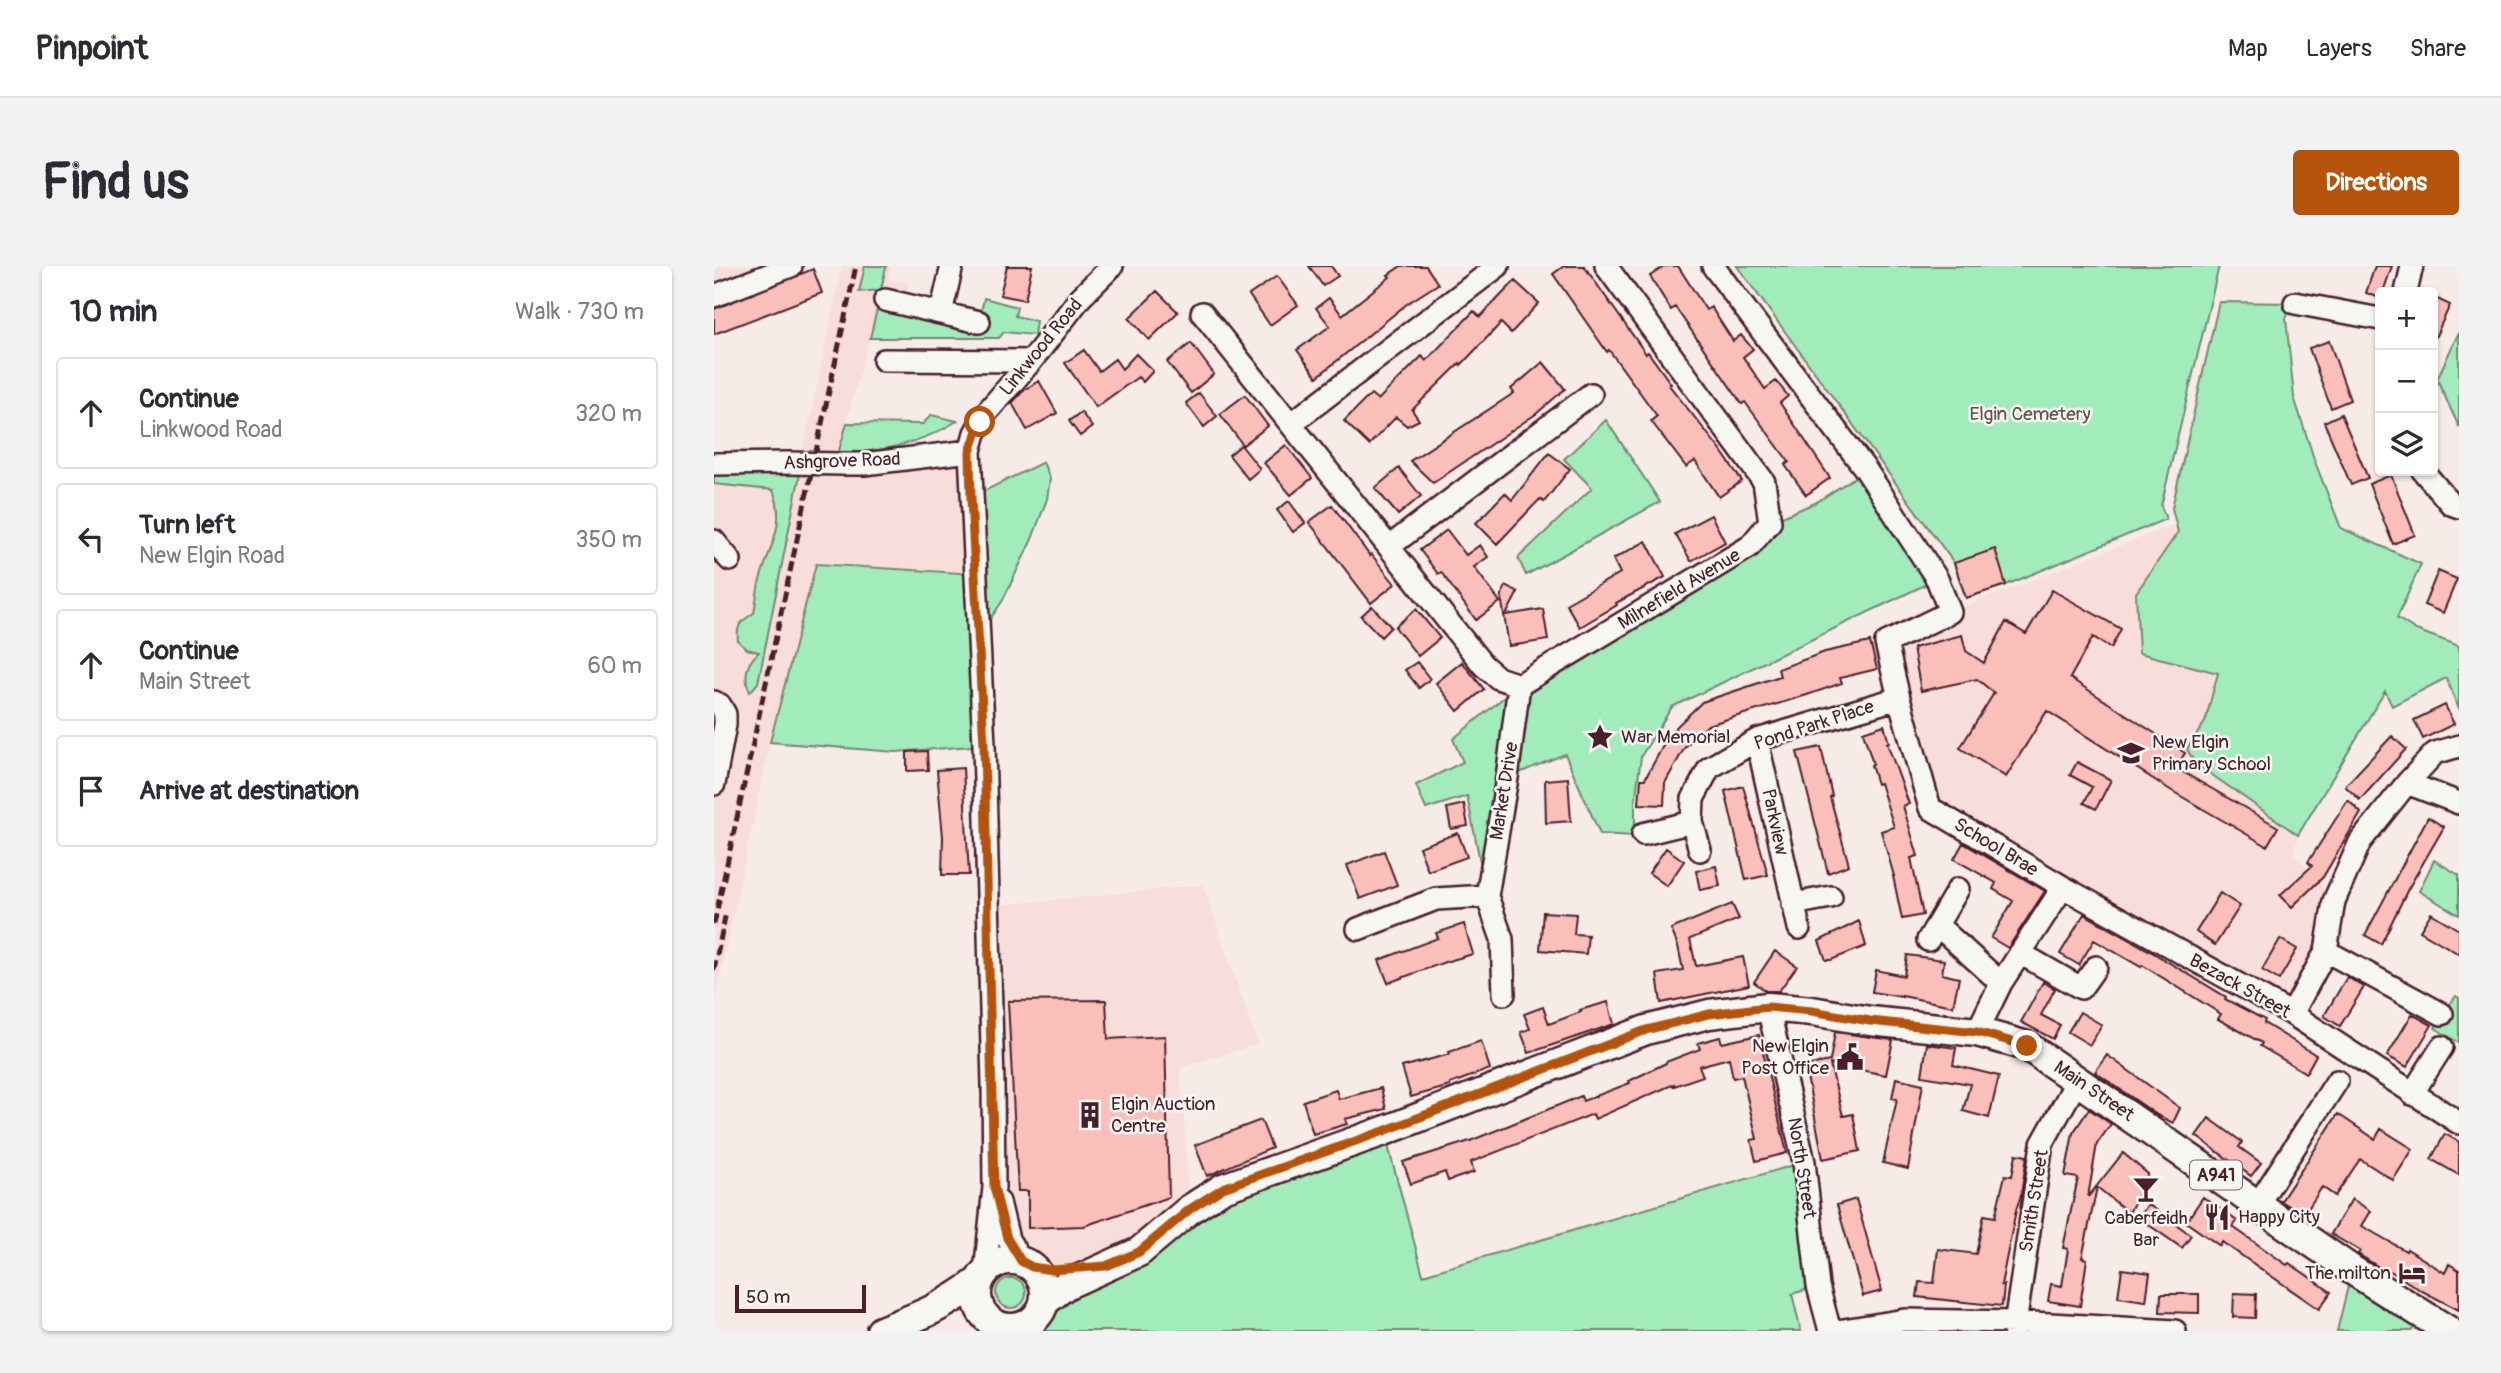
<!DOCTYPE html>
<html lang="en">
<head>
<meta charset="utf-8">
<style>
  :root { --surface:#fff; --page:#f2f2f3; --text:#2b2b33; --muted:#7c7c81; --line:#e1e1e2; --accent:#b45309 }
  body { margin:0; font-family:Pangolin,sans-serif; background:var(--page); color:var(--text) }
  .controls { position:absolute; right:21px; top:21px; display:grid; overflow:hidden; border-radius:7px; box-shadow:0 2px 5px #0004 }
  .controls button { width:63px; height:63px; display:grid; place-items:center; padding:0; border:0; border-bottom:2px solid var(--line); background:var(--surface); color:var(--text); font:35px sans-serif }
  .scale { position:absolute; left:21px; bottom:18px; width:131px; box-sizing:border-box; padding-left:7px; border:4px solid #4a1f2b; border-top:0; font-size:19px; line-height:24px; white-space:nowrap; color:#4a1f2b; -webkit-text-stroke:5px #f6f6f2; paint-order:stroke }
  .stop { position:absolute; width:21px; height:21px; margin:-16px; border:5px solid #b45309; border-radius:50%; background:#fff }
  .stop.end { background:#b45309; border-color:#fff; box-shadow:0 2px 7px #0008 }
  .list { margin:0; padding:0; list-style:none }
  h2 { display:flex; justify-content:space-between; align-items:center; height:91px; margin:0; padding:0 28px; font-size:30px }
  h2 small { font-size:23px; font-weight:400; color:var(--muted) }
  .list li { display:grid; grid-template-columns:46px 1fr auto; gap:21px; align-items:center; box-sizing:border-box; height:112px; margin:0 14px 14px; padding:0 14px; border:2px solid var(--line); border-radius:7px }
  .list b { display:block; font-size:26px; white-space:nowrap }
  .list p { margin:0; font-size:23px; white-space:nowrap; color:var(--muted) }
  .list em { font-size:23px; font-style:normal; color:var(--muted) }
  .icon { flex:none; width:38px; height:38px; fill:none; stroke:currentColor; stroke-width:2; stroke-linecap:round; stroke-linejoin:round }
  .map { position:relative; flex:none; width:1745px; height:1065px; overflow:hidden; border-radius:7px }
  header { display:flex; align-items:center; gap:42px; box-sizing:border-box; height:98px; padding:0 35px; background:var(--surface); border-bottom:2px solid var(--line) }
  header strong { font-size:33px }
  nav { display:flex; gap:38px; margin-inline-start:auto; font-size:24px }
  .intro { display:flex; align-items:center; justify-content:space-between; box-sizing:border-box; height:168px; padding:0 42px }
  h1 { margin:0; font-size:49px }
  .button { padding:18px 32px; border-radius:7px; background:var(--accent); color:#fff; font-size:24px; font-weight:700 }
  main { display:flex; gap:42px; padding:0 42px }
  aside { flex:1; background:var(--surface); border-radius:7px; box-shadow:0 2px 5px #0004 }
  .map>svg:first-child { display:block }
</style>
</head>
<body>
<header>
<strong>Pinpoint</strong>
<nav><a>Map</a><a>Layers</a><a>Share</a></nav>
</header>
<div class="intro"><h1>Find us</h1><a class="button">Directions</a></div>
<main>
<aside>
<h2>10 min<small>Walk · 730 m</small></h2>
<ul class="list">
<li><svg class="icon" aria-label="ahead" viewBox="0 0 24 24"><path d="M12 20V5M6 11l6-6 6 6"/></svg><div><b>Continue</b><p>Linkwood Road</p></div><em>320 m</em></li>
<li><svg class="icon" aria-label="left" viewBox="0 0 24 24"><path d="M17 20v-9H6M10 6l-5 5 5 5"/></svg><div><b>Turn left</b><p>New Elgin Road</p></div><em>350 m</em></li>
<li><svg class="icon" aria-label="ahead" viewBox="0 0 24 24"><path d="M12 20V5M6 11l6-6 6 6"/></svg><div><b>Continue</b><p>Main Street</p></div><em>60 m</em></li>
<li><svg class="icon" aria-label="arrive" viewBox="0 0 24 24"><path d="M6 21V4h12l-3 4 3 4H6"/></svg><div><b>Arrive at destination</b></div></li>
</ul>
</aside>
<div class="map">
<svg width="1745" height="1065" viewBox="0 0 1745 1065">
  <rect width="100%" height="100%" fill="#f7ebe7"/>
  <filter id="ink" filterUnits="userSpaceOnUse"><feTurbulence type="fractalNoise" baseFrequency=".0143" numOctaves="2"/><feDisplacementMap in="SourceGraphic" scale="14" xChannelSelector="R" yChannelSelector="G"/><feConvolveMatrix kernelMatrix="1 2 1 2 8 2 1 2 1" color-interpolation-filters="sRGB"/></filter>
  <g filter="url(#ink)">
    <!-- built -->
    <path fill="#f8deda" d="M0,0h58l-58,23z
      M128,0h49l-2,12 20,5 -8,32 -24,-5 -39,143 5,11 127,-13 6,123 -160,-10 -46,178 -56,262v-530l89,-22z
      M1518,247l184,117 -31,61 -86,144 -6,17 41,49 -42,113 -362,-206 -44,-165 64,-31 225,-88 3,8z
      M489,619l55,159 -78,24 10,141 -145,82 -2,-10 -11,-14 -6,-3 -22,-3 -10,-74 -5,-281z"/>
    <!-- green -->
    <path fill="#a2ecbb" stroke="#768673" stroke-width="2" d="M151,0h21l-5,24 -22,2z
      M1023,0h482l-58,240 5,13 -160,66 -40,13 -12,-35z
      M270,32l33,9 -2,9 21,5 -2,14 -30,-3 -5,6h-129l7,-29 100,22z
      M1505,36l76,1 -9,15 8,79 21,65 26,66 80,36 -24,54 19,12 43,16v63l-13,-31 -54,28 -7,-15 -87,144 -103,-72 -8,-14 18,-27 13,-49 -79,-20 -3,-60 42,-61 -6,-24z
      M1745,66v95l-22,-48z
      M217,149l26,6c-34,22 -79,32 -119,33l9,-31 76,1z
      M892,154l54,82 -134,73 -8,-17 74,-70 -28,-29z
      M329,196l7,17 -3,20 -15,40 -29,61 -24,36 5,109 -88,7 -126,-10 46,-178 160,10 -6,-76z
      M1152,204l71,109 -265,128 -31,49 -6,47v33l-35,-2 -35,-80 -58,24 -20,118 -20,-100 -41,13 -10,-24 47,-23 -10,-23 66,-54 251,-163 45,-19z
      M0,208h86l-42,209 -8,9c-7,-16 -4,-29 9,-40l-12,-3 -9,-8c-2,-16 3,-20 16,-28 2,-11 3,-23 6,-33 9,-33 27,-56 13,-90l-59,-6z
      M1720,594l25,15v40l-40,-24z
      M1742,730l3,2v45l-24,-15 7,-14z
      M670,865l39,144 381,-113 14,124 -26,8 9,37h-777l-9,-3 12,-4 196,-136z
      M1638,1004l74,47 -15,14h-74z
      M282 1027a15 15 0 1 1 30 0a15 15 0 1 1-30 0Z"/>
    <!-- building -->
    <path fill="#fbbfba" stroke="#4a1f2b" stroke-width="2" d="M293,0h25l-7,34 -25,-5z
      M595,0h22l7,10 -15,10z
      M687,0h25l12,18 -30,19 -91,74 -20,-27 33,-24 -14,-18 13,-10 13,17 48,-38 -2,-2z
      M850,0h20l62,88 2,-2 23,32 -2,1 50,63 23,33 -23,16 -24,-36 -9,6 -35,-46 6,-5 -48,-66 -2,2 -54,-78z
      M951,0h13l28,44 5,-3 22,34 8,-6 12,14 -10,8 22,32 11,-8 12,15 -8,7 50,75 -24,17 -21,-30 4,-3 -44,-60 -3,2 -67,-97 -4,3 -21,-34z
      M1661,0h17l-9,26h-3v6l-14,-5z
      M99,3l9,24 -108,41v-25z
      M563,10l21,29 -28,20 -21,-30z
      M801,15l24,22 -28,30 -10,-10 -40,42 -1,-2 -48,47 7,10 -12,6 -11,-9 -27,28 -25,-24 27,-27 7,6 44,-44 4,5 48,-50 6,6z
      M443,25l21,21 -29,28 -20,-22z
      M1719,31l17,8 -17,37z
      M1615,75l21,59 -19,8 -22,-60z
      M477,77l23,31 -23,19 -24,-31z
      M370,84l15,21 16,-12 7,10 14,-15 17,17 -10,11 -5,-5 -42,30 -31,-44z
      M829,96l22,27 -29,25 -103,69 -23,-22 104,-68 -3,-4z
      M325,115l18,32 -30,17 -15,-27 12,-13z
      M485,127l18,23 -13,11 -18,-24z
      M531,129l23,31 -25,19 -23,-31z
      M367,146l11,15 -12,9 -11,-15z
      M1627,148l27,64 -17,7 -27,-63z
      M527,179l19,24 -12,10 -19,-24z
      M572,179l26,33 -21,17 -27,-32z
      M835,187l21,16 -26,33 -4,-3 -43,45 -21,-21 29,-30 7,7z
      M685,202l22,28 -23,19 -23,-27z
      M1677,209l24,60 -22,9 -24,-60z
      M575,235l16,22 -12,9 -16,-22z
      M618,239l38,51 1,-2 24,30 -24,19 -62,-81z
      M997,249l14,27 -34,19 -16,-27z
      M733,264l19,25 14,-10 8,12 -14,10 26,35 -24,18 -35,-48 -3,2 -18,-24z
      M932,275l19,36 -49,26 1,2 -37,22 -14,-23 54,-31 -7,-14z
      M1281,283l11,36 -40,13 -12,-35z
      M1724,305l19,8 -14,34 -19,-8z
      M792,320l12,6 -12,23 37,-6 5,31 -39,6 -8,-50z
      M1338,324l69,39 -10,19 -18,-11 -23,41 115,75 -9,15 102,59 -11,19 -95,-55 -125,-80 -41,66 -46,-29 34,-55 -17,-14 -56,12 -8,-43 49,-13 4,16 18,12 22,-41 20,12z
      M658,340l19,21 -10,10 -20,-21z
      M702,343l24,29 -22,18 -23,-29z
      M1156,376l7,27 -37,9 2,5 -35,12 -99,30 -23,22 -20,36 -1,22 -25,-1 2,-25h4l25,-46 32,-31 78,-26 -2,-7 47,-17z
      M703,396l13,17 -11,9 -14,-18z
      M748,396l22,27 -26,22 -22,-28z
      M1731,439l9,19 -31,15 -9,-19z
      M1170,459l5,18h-2l22,61 -6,2 15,50 -7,2 12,57 -21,4 -9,-43h1l-13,-45 13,-4 -14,-44 -3,1 -6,-19 2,-1 -10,-32z
      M1678,470l14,13 -46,51 -15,-14z
      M1107,481l11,49 -2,1 19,68 -21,8 -31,-121z
      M213,485l1,19 -21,1v-19z
      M1363,496l34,18 -15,29 -12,-6 8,-16 -22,-12z
      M249,502l6,107h-27l1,-38 -6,-67z
      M854,512l3,43 -25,2 -1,-43z
      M1029,520l25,89 -22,5 -21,-89z
      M1634,534l13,13 -38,64 -31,30 -12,-12 32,-29 -4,-4z
      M750,538l4,22 -17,3 -4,-21z
      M1714,551l16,10 -36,62 -27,55 -16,-9z
      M744,567l9,24 -39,14 -9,-24z
      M1249,577l82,48 -37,57 -17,-10 22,-37 -20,-12 3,-6 -42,-24z
      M952,582l18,13 -17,25 -18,-13z
      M670,585l13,34 -37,14 -13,-34z
      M1002,600l4,20 -20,4 -4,-19z
      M1506,627l20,13 -25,39 -19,-13z
      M1018,638l7,15 -49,20 6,27 47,-9 6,28 -88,18 -4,-29 26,-4 -5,-24 -7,-17z
      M829,646l33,2 -2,20 14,1 -2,19 -46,-4z
      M1717,647l28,17v24l-39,-23z
      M1370,648l66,37 76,46 -1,2 40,21 -1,3 52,32 -10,18 -46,-27 2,-3 -44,-24 3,-5 -79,-49 -1,2 -47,-27 -15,25 -19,-11z
      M1145,655l7,25 -35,14h-5l-7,-19z
      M750,658l9,30 -28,8 -57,21 -9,-23 59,-22 -2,-5z
      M1566,673l17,10 -18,31 -17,-10z
      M1061,685l22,15 -18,25h-13l-12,-9z
      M1193,689l37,5 -2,14 17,4 -6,28 -51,-10v1l-30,-5 4,-22 28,6z
      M1633,711l17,10 -24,39 -16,-10z
      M1329,716l12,7 -14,26 19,10 -7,14 -32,-17z
      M392,734l2,39 57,-3 4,161 -85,29 -56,2v-37h-10l-10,-190z
      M894,736l6,22 -85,29 -8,-21 9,-3 -6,-15 19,-7 6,17 32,-12 -1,-2z
      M1366,746l22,13 -12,20 -22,-13z
      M1698,748l20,11 -25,42 -20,-11z
      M1121,766l58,8 -7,35 -56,-11 13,52 10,-2 7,37 -37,8 -18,-93 25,-5z
      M1045,769l28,118 -31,8 -5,-21 6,-1 -15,-63 -9,2 -4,-20 -30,8 4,10 -29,10v-2l-79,35 -2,-5 -122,48 3,10 -26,9 -3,-9 -34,12 -8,-22 67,-21 111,-45 2,5 47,-18 -1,-2 37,-18v-1l34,-13 -2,-6 22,-6 2,6z
      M767,775l9,28 -40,15v2l-39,11 -9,-30 48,-13 -1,-2z
      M1213,778l29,4 -3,17 46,11 -10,42 -26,-7 7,-27 -48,-8z
      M1393,789l73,53 -7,15 -16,-8 -62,-43z
      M1182,812l27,6 -15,85 -25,-6 14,-64 -5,-1z
      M667,822l5,21 -41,10 2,5 -34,10 -10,-33 33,-11 3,9z
      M1375,843l22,15 -14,20 -9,53 35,-44 25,21 -19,39 -32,-26 -15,71 5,1 -7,47 -32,-5 3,-17 11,2 6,-37 -5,-1 15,-70 -13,-2 8,-43z
      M1624,848l37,25 6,-10 32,20 -20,31 -33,-21 -25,37 -13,-9 -18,28 -23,-14z
      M1495,852l33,24 -3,5 22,16 -10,13 -55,-40z
      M547,854l11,28 -65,28 -12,-31z
      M1731,868l14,8v33l-28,-16z
      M1302,888l11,2 -6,39 -5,15 -15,75h3l-2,21 -85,-9 2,-15 15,1 4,-34 38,5 8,-39 11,2 10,-42 7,1z
      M1489,931l34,24 -4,6 54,38 2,-2 42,29 -12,17 -97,-67 -2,4 -34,-24z
      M1142,933l26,92 -19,5 -26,-91z
      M1638,933l19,12 -9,15 44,25 1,-2 38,24 4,-9 10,6v40l-37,-19 -35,-22 -2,2 -27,-17 2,-3 -29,-17z
      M1434,938l43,31 -9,13 -43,-30z
      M1408,1003l28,4 -4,28 -28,-4z
      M1520,1027l22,1 -1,24 -22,-1z
      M1447,1028h38v19l-39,-1z"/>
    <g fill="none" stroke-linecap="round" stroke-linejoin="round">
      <defs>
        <path id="minor" d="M999,0l153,204 71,109 13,33 -64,31 13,55 31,110 133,79 229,127 167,109
          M1692,26l6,-26
          M0,30l77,-30
          M171,34l94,22
          M1581,37l85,16
          M227,47l11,-47
          M488,47l281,352 15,13 21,7 230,-138 21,-25 -6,-40 -158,-216
          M170,94l147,1
          M578,157l206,-157
          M0,198l73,-1
          M128,198h22l106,-13
          M1709,205l28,33 8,3
          M0,275l16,19
          M676,280l201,-152
          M0,436l6,3 5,9v11l-11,59
          M1043,474l42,188
          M1693,517l52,20
          M929,568l49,-12
          M986,584l-8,-28 1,-23 16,-31 48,-28 142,-42
          M1079,638l38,-7
          M1223,659l21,-36
          M644,663l78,-30 51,-3
          M1214,674l9,-15 64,58
          M1612,685l116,63
          M1306,687l61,35 15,-21
          M790,728l-2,-55 -15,-43 20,-118 12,-93
          M1054,741l36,155 14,124 12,45
          M1578,748l34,-63 8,-50 26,-59 47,-59 28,-30 24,-7
          M1263,766l24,-49 62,-96
          M1698,828l30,-47
          M285,936l9,37 13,22
          M1544,938l79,-123
          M271,1007l9,-86 -1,-102 -9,-340 -14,-294 5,-18 11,-20 46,-53 49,-63 31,-31
          M279,1057l3,8
          M317,1065l7,-16
          M1123,1065l68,-11 110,2 160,9
          M1300,1065l28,-187 36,-65"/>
        <path id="major" d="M263 1028a34 34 0 1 1 68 0a34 34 0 1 1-68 0Z
          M330,1036l22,-17 73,-33 51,-43 33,-21 161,-57 262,-101 63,-16 59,-7 44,4 58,10 107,11 50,14 325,224 97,61
          M167,1065c39,-15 65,-25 99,-51"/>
      </defs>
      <!-- minor casing -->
      <use href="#minor" stroke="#4a1f2b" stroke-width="26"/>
      <!-- major casing -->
      <use href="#major" stroke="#4a1f2b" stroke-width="33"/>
      <!-- minor -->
      <use href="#minor" stroke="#f6f6f2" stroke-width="21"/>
      <!-- major -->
      <use href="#major" stroke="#f6f6f2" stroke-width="28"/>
      <!-- rail -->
      <path stroke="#4a1f2b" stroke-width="5" stroke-dasharray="10 5" stroke-linecap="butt" d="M0,658l142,-658
        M0,704l12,-58"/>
      <defs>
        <path id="minor-bridge" d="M73,197l55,1"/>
      </defs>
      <!-- minor-bridge casing -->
      <use href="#minor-bridge" stroke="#4a1f2b" stroke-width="26" stroke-linecap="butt"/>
      <!-- minor-bridge -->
      <use href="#minor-bridge" stroke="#f6f6f2" stroke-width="21"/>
    </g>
  </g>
  <g fill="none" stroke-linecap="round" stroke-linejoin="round" filter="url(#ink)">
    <!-- route -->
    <path stroke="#b45309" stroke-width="9" d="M266,156l-10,30 1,46 13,247 10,442 13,51 14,23 11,6 20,3 54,-4 33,-14 51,-43 33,-21 161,-57 262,-101 63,-16 59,-7 44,4 58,10 107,11 50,14"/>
  </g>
  <!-- icons -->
  <defs>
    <symbol id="sight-bare" viewBox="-9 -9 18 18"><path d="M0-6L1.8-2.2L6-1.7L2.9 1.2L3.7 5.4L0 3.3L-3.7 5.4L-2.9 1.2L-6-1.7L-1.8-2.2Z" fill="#4a1f2b" stroke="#f6f6f2" stroke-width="2.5" paint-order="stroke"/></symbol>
    <symbol id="school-bare" viewBox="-9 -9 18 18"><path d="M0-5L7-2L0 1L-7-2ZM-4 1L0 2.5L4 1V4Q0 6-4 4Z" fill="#4a1f2b" stroke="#f6f6f2" stroke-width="2.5" paint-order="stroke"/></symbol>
    <symbol id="civic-bare" viewBox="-9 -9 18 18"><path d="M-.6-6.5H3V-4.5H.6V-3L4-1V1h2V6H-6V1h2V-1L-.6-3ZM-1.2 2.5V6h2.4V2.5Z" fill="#4a1f2b" stroke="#f6f6f2" stroke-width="2.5" paint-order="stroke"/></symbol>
    <symbol id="building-bare" viewBox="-9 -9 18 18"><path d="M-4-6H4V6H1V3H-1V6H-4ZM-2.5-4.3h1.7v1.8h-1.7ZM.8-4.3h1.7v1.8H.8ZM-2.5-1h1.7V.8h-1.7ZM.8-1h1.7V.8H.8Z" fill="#4a1f2b" stroke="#f6f6f2" stroke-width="2.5" paint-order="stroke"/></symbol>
    <symbol id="bar-bare" viewBox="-9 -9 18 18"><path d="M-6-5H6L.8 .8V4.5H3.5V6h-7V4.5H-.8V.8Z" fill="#4a1f2b" stroke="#f6f6f2" stroke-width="2.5" paint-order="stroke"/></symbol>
    <symbol id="restaurant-bare" viewBox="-9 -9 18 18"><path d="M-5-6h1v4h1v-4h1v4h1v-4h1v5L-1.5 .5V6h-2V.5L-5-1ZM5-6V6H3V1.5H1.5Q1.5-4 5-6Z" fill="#4a1f2b" stroke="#f6f6f2" stroke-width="2.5" paint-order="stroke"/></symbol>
    <symbol id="hotel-bare" viewBox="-9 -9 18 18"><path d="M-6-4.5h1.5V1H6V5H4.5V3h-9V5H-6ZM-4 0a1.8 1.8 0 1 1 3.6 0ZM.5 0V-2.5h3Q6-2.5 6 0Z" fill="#4a1f2b" stroke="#f6f6f2" stroke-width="2.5" paint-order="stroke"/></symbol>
  </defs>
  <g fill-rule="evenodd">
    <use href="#sight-bare" x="867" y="452" width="38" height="38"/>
    <use href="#school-bare" x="1398" y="468" width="38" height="38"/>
    <use href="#civic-bare" x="1117" y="772" width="38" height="38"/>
    <use href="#building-bare" x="357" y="830" width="38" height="38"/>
    <use href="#bar-bare" x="1413" y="904" width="38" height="38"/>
    <use href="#restaurant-bare" x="1484" y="932" width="38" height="38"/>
    <use href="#hotel-bare" x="1679" y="988" width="38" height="38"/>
  </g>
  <g text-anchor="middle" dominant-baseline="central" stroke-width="5" stroke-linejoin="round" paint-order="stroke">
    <!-- shield labels -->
    <rect fill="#f6f6f2" stroke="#7e6067" stroke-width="2" x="1476" y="894.5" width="52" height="29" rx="5"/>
    <g font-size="18" font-weight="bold" fill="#4a1f2b">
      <text x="1502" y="909">A941</text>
    </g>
    <!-- street labels -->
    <g font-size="19" fill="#4a1f2b" stroke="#f6f6f2">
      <text transform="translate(327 81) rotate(-51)">Linkwood Road</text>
      <text transform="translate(128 195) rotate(-2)">Ashgrove Road</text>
      <text transform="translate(965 323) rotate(-31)">Milnefield Avenue</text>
      <text transform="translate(1100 459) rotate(-18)">Pond Park Place</text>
      <text transform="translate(790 525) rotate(-81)">Market Drive</text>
      <text transform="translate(1061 556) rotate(78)">Parkview</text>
      <text transform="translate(1282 581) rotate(31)">School Brae</text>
      <text transform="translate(1526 720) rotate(29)">Bezack Street</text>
      <text transform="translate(1380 825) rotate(34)">Main Street</text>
      <text transform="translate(1088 902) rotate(81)">North Street</text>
      <text transform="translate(1320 935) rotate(-81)">Smith Street</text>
    </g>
    <!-- park labels -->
    <g font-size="19" fill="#60524f" stroke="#f6f6f2">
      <text x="1316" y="148">Elgin Cemetery</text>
    </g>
    <!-- poi labels -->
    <g font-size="19" fill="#4a1f2b" stroke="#f6f6f2" text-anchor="start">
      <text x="907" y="471">War Memorial</text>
      <text x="1438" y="476">New Elgin<tspan x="1438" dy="22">Primary School</tspan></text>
      <text x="1115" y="780" text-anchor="end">New Elgin<tspan x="1115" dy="22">Post Office</tspan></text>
      <text x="397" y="838">Elgin Auction<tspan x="397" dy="22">Centre</tspan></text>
      <text x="1524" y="951">Happy City</text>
      <text x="1432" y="952" text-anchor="middle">Caberfeidh<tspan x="1432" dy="22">Bar</tspan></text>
      <text x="1677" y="1007" text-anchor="end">The milton</text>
    </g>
  </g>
</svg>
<div class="controls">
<button>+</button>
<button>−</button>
<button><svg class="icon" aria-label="layers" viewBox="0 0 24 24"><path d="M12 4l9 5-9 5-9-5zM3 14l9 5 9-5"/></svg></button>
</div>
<div class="scale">50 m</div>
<div class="stop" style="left:266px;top:156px"></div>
<div class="stop end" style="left:1313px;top:780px"></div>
</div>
</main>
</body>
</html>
